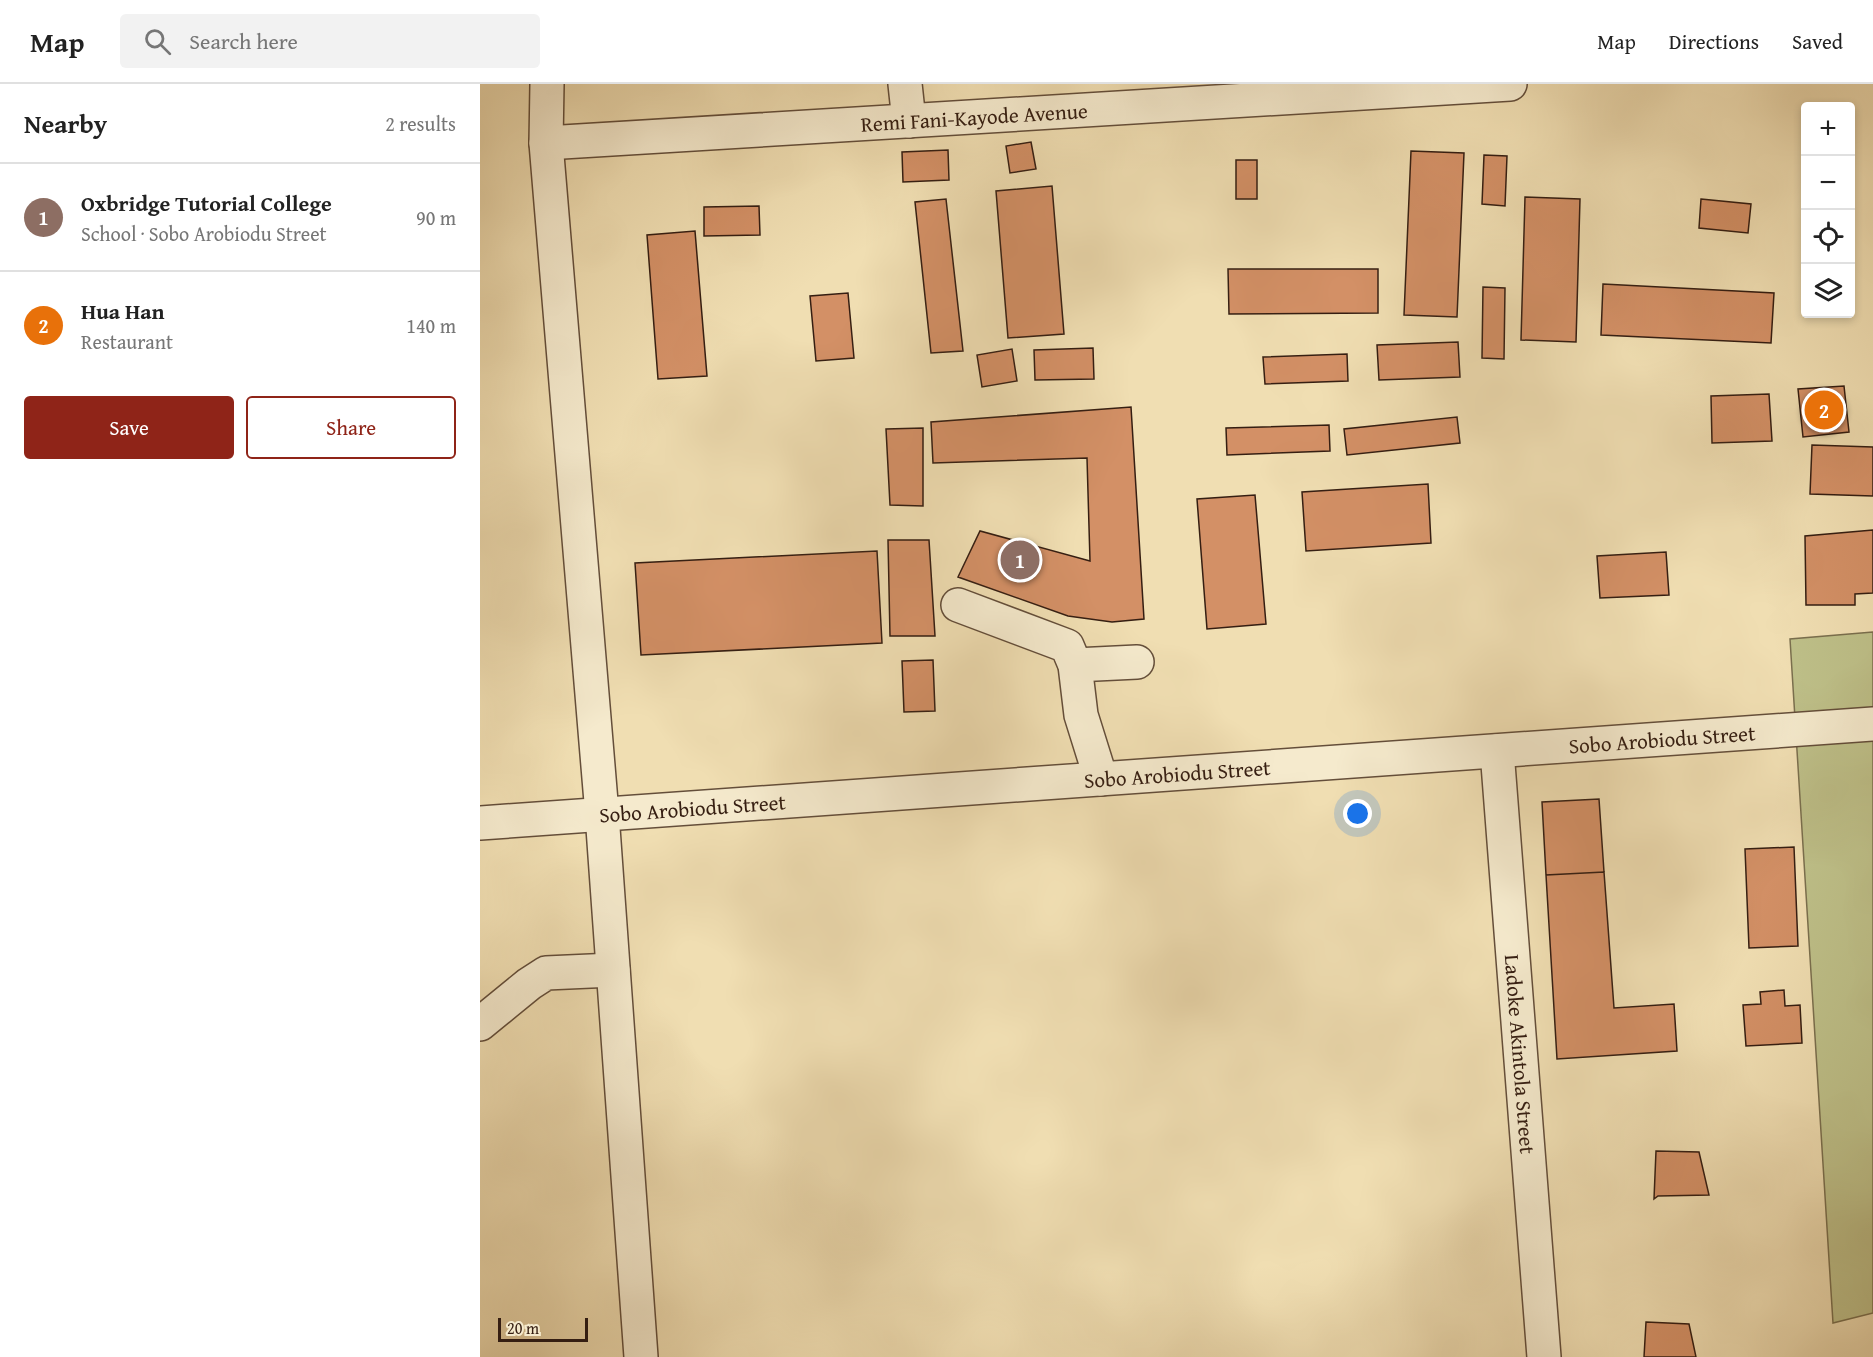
<!DOCTYPE html>
<html lang="en">
<head>
<meta charset="utf-8">
<style>
  :root { --surface:#fff; --page:#f2f2f2; --text:#222; --muted:#767676; --line:#e0e0e0; --accent:#8f2418 }
  body { margin:0; font-family:"Gentium Book Plus",serif; background:var(--page); color:var(--text) }
  .controls { position:absolute; right:18px; top:18px; display:grid; overflow:hidden; border-radius:6px; box-shadow:0 3px 9px #0003 }
  .controls button { width:54px; height:54px; display:grid; place-items:center; padding:0; border:0; border-bottom:2px solid var(--line); background:var(--surface); color:var(--text); font:30px sans-serif }
  .scale { position:absolute; left:18px; bottom:15px; width:90px; box-sizing:border-box; padding-left:6px; border:3px solid #351e12; border-top:0; font-size:16px; line-height:21px; white-space:nowrap; color:#351e12; -webkit-text-stroke:4px #f5eacd; paint-order:stroke }
  .you { position:absolute; left:878px; top:730px; width:21px; height:21px; margin:-15px; border:4px solid #fff; border-radius:50%; background:#1a73e8; box-shadow:0 0 0 9px #1a73e833 }
  .badge { display:grid; place-items:center; width:39px; height:39px; border-radius:50%; background:var(--accent); color:#fff; font-size:20px; font-weight:700 }
  .pin { position:absolute; translate:-50% -50%; border:3px solid #fff; box-shadow:0 2px 6px #0006 }
  .list { margin:0; padding:0; list-style:none }
  h2 { display:flex; justify-content:space-between; align-items:center; height:78px; margin:0; padding:0 24px; font-size:26px }
  h2 small { font-size:20px; font-weight:400; color:var(--muted) }
  .list li { display:grid; grid-template-columns:39px 1fr auto; gap:18px; align-items:center; box-sizing:border-box; height:108px; padding:0 24px; border-top:2px solid var(--line) }
  .list b { display:block; font-size:22px; white-space:nowrap }
  .list p { margin:0; font-size:20px; white-space:nowrap; color:var(--muted) }
  .list em { font-size:20px; font-style:normal; color:var(--muted) }
  .actions { display:flex; gap:12px; padding:18px 24px }
  .actions a { flex:1; padding:14px 0; border:2px solid var(--accent); border-radius:6px; text-align:center; font-size:21px; color:var(--accent) }
  .actions .main { background:var(--accent); color:#fff }
  .icon { flex:none; width:33px; height:33px; fill:none; stroke:currentColor; stroke-width:2; stroke-linecap:round; stroke-linejoin:round }
  .map { position:relative; flex:none; width:1393px; height:1273px; overflow:hidden }
  header { display:flex; align-items:center; gap:36px; box-sizing:border-box; height:84px; padding:0 30px; background:var(--surface); border-bottom:2px solid var(--line) }
  header strong { font-size:28px }
  nav { display:flex; gap:33px; margin-inline-start:auto; font-size:21px }
  .search { width:420px; height:54px; background:var(--page); display:flex; align-items:center; gap:15px; box-sizing:border-box; padding:0 21px; border-radius:6px; color:var(--muted); font-size:22px }
  main { display:flex }
  aside { flex:1; background:var(--surface) }
  .map>svg:first-child { display:block }
</style>
</head>
<body>
<header>
<strong>Map</strong>
<div class="search"><svg class="icon" aria-label="search" viewBox="0 0 24 24"><circle cx="10" cy="10" r="6"/><path d="M15 15l6 6"/></svg>Search here</div>
<nav><a>Map</a><a>Directions</a><a>Saved</a></nav>
</header>
<main>
<aside>
<h2>Nearby<small>2 results</small></h2>
<ul class="list">
<li><span class="badge" style="background:#8d6e63">1</span><div><b>Oxbridge Tutorial College</b><p>School · Sobo Arobiodu Street</p></div><em>90 m</em></li>
<li><span class="badge" style="background:#e8710a">2</span><div><b>Hua Han</b><p>Restaurant</p></div><em>140 m</em></li>
</ul>
<div class="actions"><a class="main">Save</a><a>Share</a></div>
</aside>
<div class="map">
<svg width="1393" height="1273" viewBox="0 0 1393 1273">
  <rect width="100%" height="100%" fill="#f0deb2"/>
  <filter id="stains"><feTurbulence type="fractalNoise" baseFrequency=".00333" numOctaves="4"/><feColorMatrix values="0 0 0 0 .2 0 0 0 0 .09 0 0 0 0 .02 0 0 0 .5 -.17"/></filter>
  <radialGradient id="worn" r=".72"><stop offset=".6" stop-color="#630" stop-opacity="0"/><stop offset="1" stop-color="#630" stop-opacity=".3"/></radialGradient>
  <!-- green -->
  <path fill="#bec089" stroke="#7a6f4e" stroke-width="1.5" d="M1393,548v681l-40,10 -43,-684z"/>
  <!-- building -->
  <path fill="#d39066" stroke="#351e12" stroke-width="1.5" d="M551,58l5,27 -26,4 -4,-27z
    M468,66l1,30 -46,2 -1,-30z
    M931,67l53,2 -7,164 -53,-2z
    M1004,71l23,1 -2,50 -23,-2z
    M756,76h21v39h-21z
    M572,102l12,148 -56,4 -12,-147z
    M1045,113l55,2 -4,143 -55,-2z
    M466,115l17,152 -32,2 -16,-151z
    M1221,115l50,5 -3,29 -49,-5z
    M279,122l1,29 -56,1v-29z
    M215,147l12,145 -49,3 -11,-144z
    M748,185h150v44l-149,1z
    M1123,200l171,9 -3,50 -170,-8z
    M1003,203l22,1 -1,71 -22,-1z
    M368,209l6,65 -38,3 -6,-65z
    M978,258l2,35 -81,3 -2,-35z
    M613,264l1,31 -59,1 -1,-30z
    M532,265l5,32 -35,6 -5,-32z
    M867,270l1,27 -83,3 -2,-27z
    M1364,302l5,46 -46,5 -5,-48z
    M1289,310l3,47 -60,2 -1,-47z
    M651,323l13,212 -32,3 -44,-6 -110,-39 22,-46 110,30 -3,-103 -154,5 -2,-41z
    M977,333l3,26 -113,12 -3,-26z
    M849,341l1,26 -103,4 -1,-27z
    M443,344v78l-33,-1 -4,-76z
    M1332,361l61,2v49l-63,-2z
    M948,400l3,59 -125,8 -4,-59z
    M775,411l11,129 -59,5 -10,-130z
    M1393,446v63l-18,1v11h-49l-1,-69z
    M408,456h41l6,96h-45z
    M397,467l5,92 -241,12 -6,-92z
    M1186,468l3,43 -69,3 -3,-42z
    M453,576l2,51 -31,1 -2,-51z
    M1119,715l5,73 -58,3 -4,-73z
    M1314,763l4,99 -49,2 -4,-99z
    M1124,788l10,136 60,-4 3,47 -120,8 -11,-184z
    M1304,906l1,16 15,-1 2,38 -56,3 -3,-41 18,-1 -1,-12z
    M1176,1067l43,1 10,43 -51,1 -4,3z
    M1166,1238l43,2 7,33h-52z"/>
  <g fill="none" stroke-linecap="round" stroke-linejoin="round">
    <defs>
      <g id="minor">
        <path d="M67,0l-1,59 56,671 39,543"/>
        <path d="M425,0l4,37"/>
        <path id="s1" d="M66,59l964,-59"/>
        <path d="M478,521l109,41 8,19 6,50 20,64"/>
        <path d="M595,581l62,-3"/>
        <path id="s2" d="M1017,667l47,606"/>
        <path id="s3" d="M0,739l1393,-99"/>
        <path d="M0,940l49,-40 17,-11 67,-3"/>
      </g>
    </defs>
    <!-- minor casing -->
    <use href="#minor" stroke="#644e3a" stroke-width="36"/>
    <!-- minor -->
    <use href="#minor" stroke="#f5eacd" stroke-width="33"/>
  </g>
  <g text-anchor="middle" dominant-baseline="central" stroke-width="4.5" stroke-linejoin="round" paint-order="stroke">
    <!-- street labels -->
    <g font-size="21" fill="#351e12" stroke="#f5eacd">
      <text stroke="none"><textPath href="#s1" startOffset="429">Remi Fani-Kayode Avenue</textPath></text>
      <text stroke="none"><textPath href="#s3" startOffset="1185">Sobo Arobiodu Street</textPath></text>
      <text stroke="none"><textPath href="#s3" startOffset="699">Sobo Arobiodu Street</textPath></text>
      <text stroke="none"><textPath href="#s3" startOffset="213">Sobo Arobiodu Street</textPath></text>
      <text stroke="none"><textPath href="#s2" startOffset="304">Ladoke Akintola Street</textPath></text>
    </g>
  </g>
  <rect width="100%" height="100%" filter="url(#stains)"/>
  <rect width="100%" height="100%" fill="url(#worn)"/>
</svg>
<div class="controls">
<button>+</button>
<button>−</button>
<button><svg class="icon" aria-label="locate" viewBox="0 0 24 24"><circle cx="12" cy="12" r="6"/><path d="M12 2v4M12 18v4M2 12h4M18 12h4"/></svg></button>
<button><svg class="icon" aria-label="layers" viewBox="0 0 24 24"><path d="M12 4l9 5-9 5-9-5zM3 14l9 5 9-5"/></svg></button>
</div>
<div class="scale">20 m</div>
<div class="you"></div>
<div class="pin badge" style="left:540px;top:476px;background:#8d6e63">1</div>
<div class="pin badge" style="left:1344px;top:326px;background:#e8710a">2</div>
</div>
</main>
</body>
</html>
